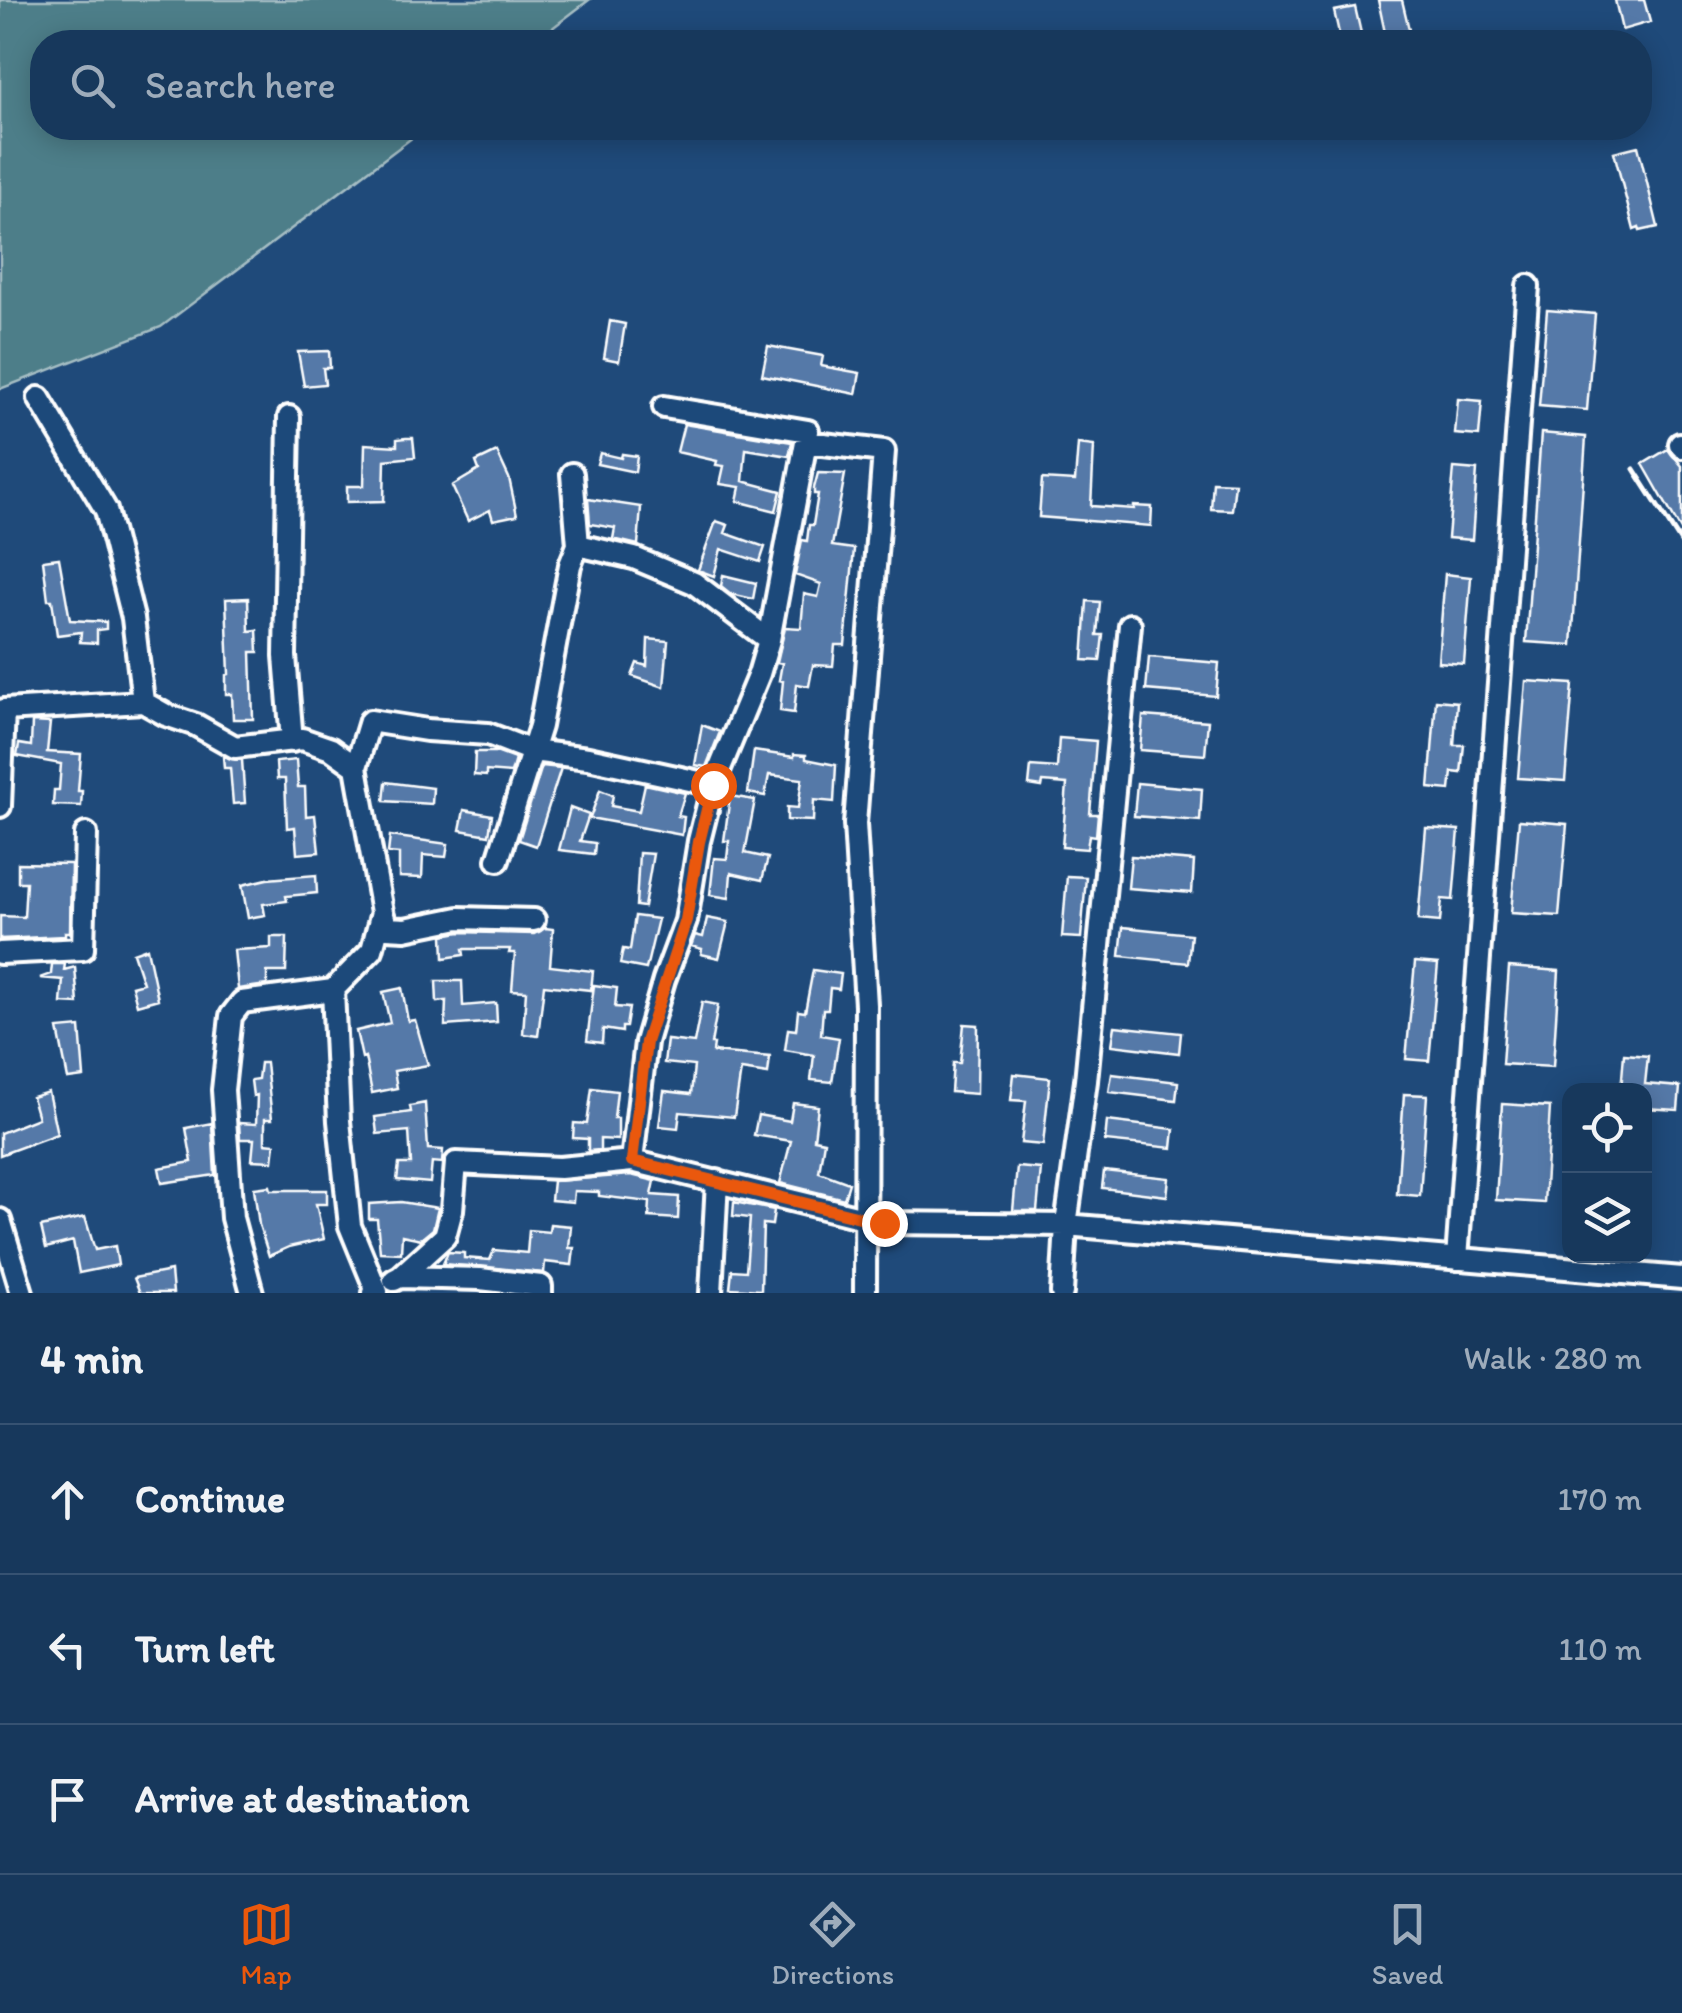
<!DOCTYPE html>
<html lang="en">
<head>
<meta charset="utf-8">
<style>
  :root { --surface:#17385c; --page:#203f62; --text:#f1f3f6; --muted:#9eacbb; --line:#365272; --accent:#ea580c }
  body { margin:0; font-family:Itim,sans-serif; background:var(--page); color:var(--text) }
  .controls { position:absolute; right:30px; bottom:30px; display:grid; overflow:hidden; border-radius:20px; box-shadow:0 5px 25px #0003 }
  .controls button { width:90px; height:90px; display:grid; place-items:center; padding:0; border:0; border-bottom:2px solid var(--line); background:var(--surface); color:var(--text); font:50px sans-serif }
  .stop { position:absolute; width:30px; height:30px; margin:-22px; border:8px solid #ea580c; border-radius:50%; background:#fff }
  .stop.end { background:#ea580c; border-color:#fff; box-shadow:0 2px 10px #0008 }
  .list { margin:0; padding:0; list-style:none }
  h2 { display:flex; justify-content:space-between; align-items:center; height:130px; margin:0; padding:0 40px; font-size:42px }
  h2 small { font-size:32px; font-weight:400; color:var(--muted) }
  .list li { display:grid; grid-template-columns:65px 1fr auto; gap:30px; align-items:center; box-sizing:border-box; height:150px; padding:0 40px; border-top:2px solid var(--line) }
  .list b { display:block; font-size:38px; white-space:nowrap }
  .list em { font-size:32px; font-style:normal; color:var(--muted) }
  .icon { flex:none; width:55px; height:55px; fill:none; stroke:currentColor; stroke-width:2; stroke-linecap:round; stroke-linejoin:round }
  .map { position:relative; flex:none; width:1682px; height:1293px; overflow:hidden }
  .search { position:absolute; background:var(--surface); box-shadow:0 5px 25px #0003; left:30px; right:30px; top:30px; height:110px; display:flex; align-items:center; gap:25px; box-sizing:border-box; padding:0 35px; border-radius:40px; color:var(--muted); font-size:38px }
  .sheet { height:580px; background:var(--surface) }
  nav { display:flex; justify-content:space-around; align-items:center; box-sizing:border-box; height:140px; border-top:2px solid var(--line); background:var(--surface); font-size:28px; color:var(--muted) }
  nav a { display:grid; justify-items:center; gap:5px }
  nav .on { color:var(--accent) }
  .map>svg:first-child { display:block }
</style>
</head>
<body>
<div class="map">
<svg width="1682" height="1293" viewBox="0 0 1682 1293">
  <rect width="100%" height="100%" fill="#1f4a7a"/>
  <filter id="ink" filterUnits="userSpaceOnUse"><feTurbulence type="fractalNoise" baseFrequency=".01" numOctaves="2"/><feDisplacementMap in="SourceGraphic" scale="20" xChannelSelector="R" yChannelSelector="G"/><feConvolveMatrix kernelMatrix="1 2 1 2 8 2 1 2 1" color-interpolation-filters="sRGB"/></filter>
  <g filter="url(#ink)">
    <!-- green -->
    <path fill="#4e7e89" stroke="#a6bec4" stroke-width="2.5" d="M0,0h589l-55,42h-492v86h383l-264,199 -161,62z"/>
    <!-- building -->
    <path fill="#5479a8" stroke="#fff" stroke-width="2.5" d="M1378,0h24l10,42h-25z
      M1615,0h29l6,22 -28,8z
      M1355,7l8,35h-22l-7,-31z
      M1638,146l20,81 -18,4 -1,-3 -5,2 -20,-78z
      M1547,310l48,4 -8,96 -48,-4z
      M610,321l15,3 -6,37 -15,-3z
      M768,346l55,10 -2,10 39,7 -4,21 -94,-19z
      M329,351l1,17h-7l2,16 -21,2 -6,-34z
      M1458,399l24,2 -3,35 -24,-2z
      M684,424l108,18 -3,14 -43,-7 -3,32 38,10 -5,20 -39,-10 3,-14 -20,-3 4,-18 -8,-1 1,-4 -40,-9z
      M1541,433l45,4 -14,208 -46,-3z
      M406,438h7l2,19 -30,3 -1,41 -37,1v-16h17l1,-42 32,2v-7z
      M1078,444l16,2 -3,60 43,3v-3l18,1 -1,19 -112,-9 3,-38 33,2z
      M1668,449l14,17v66l-39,-68z
      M497,452l12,26 8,37 -24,5 -3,-10 -22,11 -16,-35 27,-16 -3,-8z
      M600,453l21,5 1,-4 15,2 -2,16 -38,-8z
      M1454,468l23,2 -5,70 -24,-2z
      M818,473l27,1 -13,72 22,3 -9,96h-10l-2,21 -20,-1 -4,21 -12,-2 -3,29 -14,-2 3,-30 -4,-1 3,-17 -5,-1 8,-35 16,1 3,-34 14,3 3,-13 -26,-9 7,-35 5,1 2,-16h4l5,-31h-4v-6z
      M1213,482l22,1 -3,27 -21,-1z
      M588,499l53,8 -3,38 -25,-6 2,-11 -25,-4z
      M716,521l12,4 -3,8 40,14 -5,15 -39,-13 -7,27 -16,-6z
      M59,558l11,62 36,2v7l-9,1v13l-17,-1 1,-10 -24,3 -5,-35h-4l-5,-40z
      M1445,574l26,3 -7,87 -26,-2z
      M723,575l33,8 -3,16 -22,-5 -10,-8z
      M248,598l1,33 8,-1 1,22h-7l2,67h-20l-1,-25h-6v-19l3,-1 -3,-75z
      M1087,601l13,1 -3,33h6l-3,26 -17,-1z
      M648,639l20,2 -4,46 -32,-11 5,-13 10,3z
      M1149,657l70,6 -3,33 -70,-6z
      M1526,681l47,3 -8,97 -47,-3z
      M1436,700l21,2 -3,43h10l-3,28 -9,-1 -2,18 -21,-2z
      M1143,716l65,5 -3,34 -65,-5z
      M32,722l18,1 -3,29 34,2 -3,37h4l-1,15 -28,-1 1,-15h5l2,-26 -44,-8 2,-12 12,2z
      M702,725l18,7 -14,35 -11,-2z
      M1059,738l37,3 -6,73h8l-2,22 -7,-1 -2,14 -25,-2 5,-63 -24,-2 -1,5 -13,-2 2,-19 26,2z
      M754,751l40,6v-3l12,1v4l30,6 -2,37 -20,-2 -1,21 -26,-1v-13l11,1 4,-29 -33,-4 -4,21 -17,-3z
      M475,752h21l19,7 -4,14 -25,-2v5l-12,-1z
      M223,756l19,4 3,43 -12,1 -3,-36h-6z
      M296,760l2,27h7l1,29 9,-1 4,37 -22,2 -2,-27 -8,1 -2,-49h-8l-1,-17z
      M542,766l19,2 -25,78 -17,-6z
      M386,782l47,6 -1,16 -48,-3z
      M1137,783l65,6 -2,32 -66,-5z
      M645,784l40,9 -7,23 6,1 -2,18 -92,-17 10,-28 13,5 -2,11 28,5z
      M730,796l25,4 -10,53 23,5 -6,22 -31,-7 -2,25 -19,-3 4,-37 13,1 2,-18h-5z
      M570,808l19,7 -9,26 15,2 -1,11 -35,-4z
      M464,810l28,5 -3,20 -29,-5z
      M1519,820l48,4 -8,92 -48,-3z
      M1426,828l33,2 -6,70 -11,-1 -2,23 -22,-2z
      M390,836l58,8 -2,13 -23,-2 -1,23 -23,-1v-23l-11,-1z
      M639,853l14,1 -9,53 -8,-1z
      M1131,856l63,5 -2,32 -64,-5z
      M18,863l53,1 -1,68h-5v4l-65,3v-23l24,1 2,-35h-8z
      M316,875l1,18 -31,3 1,5 -24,3 2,11 -17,3 -6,-33 25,-6z
      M1067,876l19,1 -5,61 -19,-1z
      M635,916l23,3 -12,50 -26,-5 3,-15 7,1z
      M707,918l21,4 -9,36 -18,-4 1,-5 -11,-3 4,-11 8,2z
      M1123,927l68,7 -3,29 -68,-7z
      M545,928l8,1 -3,37 43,5 -2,19 -47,-5 -6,51 -15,-2 3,-43 -14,-1 3,-37h-6l1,-4h-47l1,6 -20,3 -1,-23 17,-3 74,2z
      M271,937h16l-1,35h-19v13l-29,4 -4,-39 37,-2z
      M147,948l11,51 -21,6 -5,-19 11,-3 -10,-30z
      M1415,962l23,2 -9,97 -23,-2z
      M52,964h13l-1,6 11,-3 3,37 -17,-1 2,-23 -23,-2 11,-4z
      M1509,967l50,4 -6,96 -51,-3z
      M813,970l28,4 -2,15 -9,-1 -2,21h-5l-2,26 18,3 -7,44 -21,-2 3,-25 -29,-5 3,-21 8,1 2,-19 7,1z
      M436,981h26l1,25 33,-3 1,19 -52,4 1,-25 -9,1z
      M594,985l23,3 -2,19 14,1 -3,19h-4v5l-19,-3 -1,14 -15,-2z
      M402,988l6,33 7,-1 13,45 -34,6 3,17 -25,5 -7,-36 -3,1 -6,-27 34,-8 -7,-31z
      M702,1002l16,3 -7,39h3l-1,8 57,5 -2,17 -27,-4 -7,47 -54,-5 -2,16 -19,-2 5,-35 27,3 3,-28 -30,-3 3,-23 27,3z
      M964,1024l14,1 -1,69 -26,-2 2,-29h7z
      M1115,1026l66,7 -2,20 -67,-8z
      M80,1027l4,50 -16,2 -10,-50z
      M1624,1054l24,2 -3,28 35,3 -2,23 -34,-2v-18h-23z
      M260,1063h6l6,56h-7v24l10,1 -2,17 -21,-1 2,-21h-14l-1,-16 17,1 1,-29 -4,1 -2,-16 7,-1z
      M1014,1074l36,4 -7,67 -22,-2 5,-42 -15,-1z
      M1112,1074l66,8 -2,18 -67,-8z
      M592,1088l25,3 -3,27h4v22l-18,-1v11l-12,1v-12l-15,-1 1,-15 13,1z
      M48,1092l9,42 -57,21v-22l38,-15 -6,-21z
      M1404,1094l23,1 -7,101 -23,-2z
      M425,1103l3,46 15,1 -1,13 -10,-1 -2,21 -33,-3 2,-16h12l-2,-33 -32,3 -2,-17 36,-5 -1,-6z
      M793,1103l25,3 -4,33 10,2 -5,31 30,11 -5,16 -64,-16 11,-42 -37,-6 4,-20 32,6z
      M1502,1104l48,3 -6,96 -48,-3z
      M1107,1121l67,8 -2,19 -67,-7z
      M212,1123l3,52 -53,8 -3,-15 33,-6 -6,-34z
      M1017,1167l24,2 -4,42h-24z
      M1104,1171l65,7 -2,18 -65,-8z
      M631,1175l24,6 -3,14 27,2 -1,22 -29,-2 1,-15 -51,-6v-4l-25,-1 -1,11 -22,-2 2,-19z
      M270,1186l1,4h56v14h-11l8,35 -35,8 -20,9 -10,-31 -5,-37z
      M401,1202l37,6 -5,21 -12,10 -19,-4 -1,18 -21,-1 -3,-33h-8v-15z
      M734,1202l40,8 -2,15 -9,-1 -2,66 -31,-2 2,-18 14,1 4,-53 -17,-2z
      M85,1217l10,33 20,-4 3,19 -39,8 -6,-32 -27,7 -5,-21z
      M550,1224l21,2 -2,22h5l-2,17 -27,-3 -1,11 -101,-9 5,-12 16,1v5l26,2 4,-10 33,3 2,-23 20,2z
      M171,1271l2,22h-33l-6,-15z"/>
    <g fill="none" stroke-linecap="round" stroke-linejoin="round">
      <defs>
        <path id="minor" d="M664,407l144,24 -39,209 -10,34 -46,111 -14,56 -13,80 -22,59 -18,62 -14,119 252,62 182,2 616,53
          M289,417l-4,239 7,85
          M806,442l78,9 -29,373 11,181 -1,288
          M1680,444l2,3
          M578,545l56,13 60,25 75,57
          M143,702l23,13 30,10 39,22 67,-8 29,10 25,18
          M0,806l4,-96 139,-8 -10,-84 -27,-108 -67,-112
          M498,860l42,-134 30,-161 8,-20 -6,-71
          M382,912l5,16 18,1 54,-11 75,2
          M0,953l83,-4 3,-115
          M0,1220l22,73
          M1457,1259l71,-973
          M400,1277l45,-41 7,-26 4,-47 104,5 72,-7
          M394,1280l6,-3 80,2 61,7v7
          M252,1293l-20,-75 -9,-128 8,-74 11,-14 91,-12
          M374,1293l3,-1 -27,-66 -11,-105 -6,-131 39,-40 10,-38 -26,-145 14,-46 57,9 61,4 44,17 56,7 125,27
          M711,1293l6,-112
          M1062,1293l4,-68 20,-144 44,-456"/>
      </defs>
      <!-- minor casing -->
      <use href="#minor" stroke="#fff" stroke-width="28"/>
      <!-- minor -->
      <use href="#minor" stroke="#1f4a7a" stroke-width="20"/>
      <!-- rail -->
      <path stroke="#fff" stroke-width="5" d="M1634,469l48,75"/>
    </g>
  </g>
  <g fill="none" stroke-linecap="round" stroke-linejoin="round" filter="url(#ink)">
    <!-- route -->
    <path stroke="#ea580c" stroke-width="12" d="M713,785l-14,57 -13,78 -40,122 -14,119 252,62"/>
  </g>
</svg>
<div class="controls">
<button><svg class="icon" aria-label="locate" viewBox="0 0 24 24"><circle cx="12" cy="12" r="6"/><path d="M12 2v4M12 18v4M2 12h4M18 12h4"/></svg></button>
<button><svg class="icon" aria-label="layers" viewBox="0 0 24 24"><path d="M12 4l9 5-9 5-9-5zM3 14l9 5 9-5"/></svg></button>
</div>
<div class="stop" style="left:713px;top:785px"></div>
<div class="stop end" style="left:884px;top:1223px"></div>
<div class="search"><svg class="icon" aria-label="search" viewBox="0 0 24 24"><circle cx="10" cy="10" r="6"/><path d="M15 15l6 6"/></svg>Search here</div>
</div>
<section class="sheet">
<h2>4 min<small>Walk · 280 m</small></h2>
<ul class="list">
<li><svg class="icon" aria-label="ahead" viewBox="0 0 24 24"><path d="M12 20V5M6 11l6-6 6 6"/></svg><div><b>Continue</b></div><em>170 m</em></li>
<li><svg class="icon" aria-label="left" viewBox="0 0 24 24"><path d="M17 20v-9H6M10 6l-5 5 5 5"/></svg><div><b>Turn left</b></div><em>110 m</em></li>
<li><svg class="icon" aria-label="arrive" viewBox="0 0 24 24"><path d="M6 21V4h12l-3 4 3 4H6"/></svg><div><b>Arrive at destination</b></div></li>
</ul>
</section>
<nav>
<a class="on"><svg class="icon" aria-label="map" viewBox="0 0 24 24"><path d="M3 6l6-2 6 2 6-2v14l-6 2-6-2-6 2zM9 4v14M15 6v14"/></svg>Map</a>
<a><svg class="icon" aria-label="directions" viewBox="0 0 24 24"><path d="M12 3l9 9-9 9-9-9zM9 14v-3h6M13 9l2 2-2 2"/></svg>Directions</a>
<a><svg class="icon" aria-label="saved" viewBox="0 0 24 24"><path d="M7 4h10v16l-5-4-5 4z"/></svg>Saved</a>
</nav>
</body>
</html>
